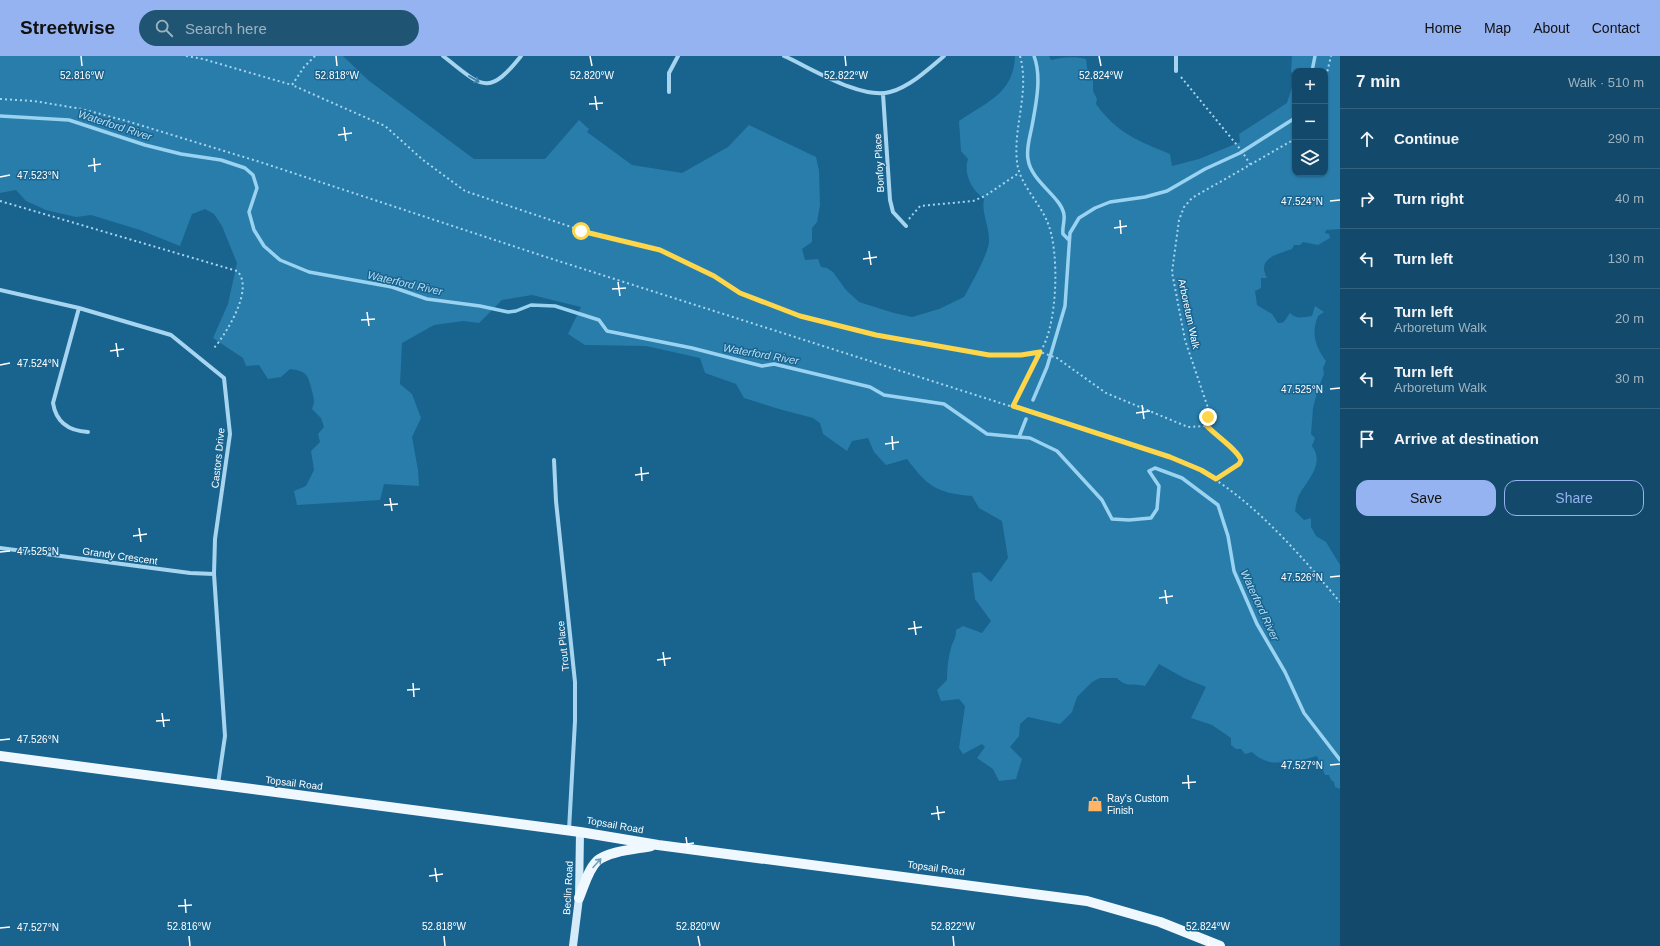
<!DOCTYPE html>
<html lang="en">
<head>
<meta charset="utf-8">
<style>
  :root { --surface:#134a6b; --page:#205473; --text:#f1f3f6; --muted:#9db3c1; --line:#32627e; --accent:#95b2f1 }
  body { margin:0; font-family:Arial,sans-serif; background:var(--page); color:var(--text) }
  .controls { position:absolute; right:12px; top:12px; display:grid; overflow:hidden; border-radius:8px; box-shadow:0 1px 3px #0004 }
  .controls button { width:36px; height:36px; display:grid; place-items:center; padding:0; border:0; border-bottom:1px solid var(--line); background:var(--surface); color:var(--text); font:20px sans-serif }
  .stop { position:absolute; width:12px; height:12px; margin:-9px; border:3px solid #ffd54a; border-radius:50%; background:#fff }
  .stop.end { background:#ffd54a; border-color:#fff; box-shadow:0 1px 4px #0008 }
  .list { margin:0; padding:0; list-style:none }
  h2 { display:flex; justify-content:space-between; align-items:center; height:52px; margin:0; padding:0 16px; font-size:17px }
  h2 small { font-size:13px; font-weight:400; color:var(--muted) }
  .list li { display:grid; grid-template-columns:26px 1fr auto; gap:12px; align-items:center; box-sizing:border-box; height:60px; padding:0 16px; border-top:1px solid var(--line) }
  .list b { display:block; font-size:15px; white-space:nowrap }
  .list p { margin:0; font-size:13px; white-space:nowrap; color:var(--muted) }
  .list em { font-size:13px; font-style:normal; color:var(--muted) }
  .actions { display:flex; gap:8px; padding:12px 16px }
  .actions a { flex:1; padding:9px 0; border:1px solid var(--accent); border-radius:12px; text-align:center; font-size:14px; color:var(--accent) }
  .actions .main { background:var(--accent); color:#111 }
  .icon { flex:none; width:22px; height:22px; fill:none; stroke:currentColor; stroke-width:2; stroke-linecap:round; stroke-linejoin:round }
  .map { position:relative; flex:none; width:1340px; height:890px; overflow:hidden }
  header { display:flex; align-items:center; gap:24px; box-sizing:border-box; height:56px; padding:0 20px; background:var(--accent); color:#111 }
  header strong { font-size:19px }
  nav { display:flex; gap:22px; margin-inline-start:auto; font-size:14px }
  .search { width:280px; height:36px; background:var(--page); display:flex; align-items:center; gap:10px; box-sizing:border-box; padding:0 14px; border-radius:22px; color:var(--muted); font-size:15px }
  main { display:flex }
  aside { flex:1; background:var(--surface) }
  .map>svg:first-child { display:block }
</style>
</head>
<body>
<header>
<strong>Streetwise</strong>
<div class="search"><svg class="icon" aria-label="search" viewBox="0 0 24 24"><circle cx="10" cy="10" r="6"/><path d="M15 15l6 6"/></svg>Search here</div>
<nav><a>Home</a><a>Map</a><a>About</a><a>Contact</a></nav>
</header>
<main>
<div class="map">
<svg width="1340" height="890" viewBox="0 0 1340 890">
  <rect width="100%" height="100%" fill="#19638f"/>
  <!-- green -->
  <path fill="#297dab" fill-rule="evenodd" d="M0,0h343l25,24 106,79h71l34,-39 10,9 -2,3 45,33 50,8 46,-26 21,-22 67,32 3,14 1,34 -3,17 -5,6v14l-10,7 3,11 13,-1 3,8 6,1 6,4 13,18 13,12 35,11 18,4 27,-8 25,-12c7,-13 23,-40 25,-55 1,-15 -8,-28 -5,-43 -12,-9 -21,-25 -16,-40l-7,-8 -2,-30c28,-19 55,-28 56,-65h34l2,4c11,-3 24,-4 35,-1l2,15 5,5v12l4,8 -1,5c21,29 42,37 74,50l2,12 27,-7 41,-17 -1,-8 48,-31 8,-25 -4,-7 1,-15h48v173l-14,1 -1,3 4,1 1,4 -12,7 -15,-3 -3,3h-6l-2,4c-14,5 -36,9 -25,29h-6v10l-6,3 2,14 15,9 6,9c7,1 8,-5 12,-10 7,7 13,4 22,3l3,-10 9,6 -6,4c-7,17 -3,30 8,45l-3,7 1,6 -6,15 -5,19 -2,26 4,4 -3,8c13,18 -4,33 -13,49 -2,4 -3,11 -4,16l9,9 7,-2v9l5,9 10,6 14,23v224l-5,-2 -1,-5 -3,-2 -2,-5h-4l-8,-19 -22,6 -5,-3c-13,7 -28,3 -38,-7l-7,2 -4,-5h-5l-5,-4v-7l-19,-13 -21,-7 15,-31 -22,-9 -25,-14 -14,22c-11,-3 -19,2 -28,-8h-17l-8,4 -15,15 -5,15 -12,12 -32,-7 -8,7 -1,12 -9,11 12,12 -6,20 -17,2 -6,-12 -16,-11 8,-11 -3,-3 -19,10 -4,-6 6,-42 -6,-7 -18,2 -4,-11 10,-10c0,-11 1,-22 4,-32 2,-8 5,-8 5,-18l7,-4 19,7 9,-12 -16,-22 -3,-26 8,-1 11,10 17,-24 -6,-37 -23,-13 -7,-12c-35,-3 -44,-9 -65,-37l-21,6 -12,-13 -6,-14 -16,3 -5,10 -24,-17 -3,-11 -7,-5 -34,-9 -35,-11 -8,-14 -31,-11 -5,-15 -54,-12 -61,-1 -17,-11 13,-27 -49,-12 -30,5 -23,23 -16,-2 -29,4 -32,18 -2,41 12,10 9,24 -9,19 6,33 1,16 -35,-2 -4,16 -83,5 -3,-14 12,-5 8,-16 -3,-19 9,-9 -2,-8 6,-7 -3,-9 -9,-9c3,-8 2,-10 0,-18 -4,-16 -5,-20 -22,-22l-9,8 -13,2 -9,-14 -13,1 -3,-8 -30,-20 15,-34 9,-41 -15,-37 -8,-12 -9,-5 -13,5 -12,32 -40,-16 -49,-15 -15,2 -30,-7 -20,-9 -10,-11 -16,3zM1295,15h30v102h-30z"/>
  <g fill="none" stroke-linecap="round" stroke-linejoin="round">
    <!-- stream -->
    <path stroke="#9ad3f1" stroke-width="3.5" d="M1034,0c8,21 2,48 -2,70 -2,11 -6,22 -4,33 3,23 34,38 36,56 1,6 -2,12 -1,19l6,6
      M1312,15l3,-15
      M0,60l69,4 76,25 36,9 40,6 24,8 8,7 4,13 -8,24 5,18 10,16 16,14 29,12 83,15 35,12 53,7 28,6 8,-1 15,-6 24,1 44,14 8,11 85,17 70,18 12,-2 96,23 14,8 60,9 43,30 43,4 27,13 45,49 10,19 17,1 22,-2 6,-9 2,-23 -10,-15 6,-3 27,10 36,27 10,31 6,35 23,53 28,48 19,41 36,47
      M1033,344l14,-33 18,-61 5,-73 9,-15 16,-10 15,-6 35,-5 22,-6 38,-22 35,-16 55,-35
      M1019,381l7,-18"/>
    <!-- path -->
    <path stroke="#a7d5ef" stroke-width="2" stroke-dasharray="2 3" stroke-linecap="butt" d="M186,0l17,3 89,26
      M315,0l-11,11 -12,18 93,41 38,34 42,31 130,44 46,9 19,6 54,26 26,17 60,23 76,19 113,20h32l19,-3 -27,54
      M1020,0c10,36 -7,70 -3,106 2,21 22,40 30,59 13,29 11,105 -7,131l17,6 49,35 82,34 19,-1
      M1181,21l60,73 9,14
      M1325,25l6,-25
      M0,43l34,2 48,8 48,13 130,40 283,94 641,206c62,29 113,89 156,140
      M0,145l237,70c18,17 -11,63 -23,77
      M909,163l11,-13 53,-5 12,-5 34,-23
      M1216,423l23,-15 2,-4c-3,-10 -26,-25 -34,-34l1,-18 -23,-68 -13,-68 7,-52 5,-13 8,-9 103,-59"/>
    <!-- street -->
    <path stroke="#a7d5ef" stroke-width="4" d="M443,0c38,29 44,43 78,0
      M784,0c27,12 77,44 106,36 19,-5 39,-23 54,-36
      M1176,0v15
      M669,36v-19l9,-17
      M883,38l7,106 3,12 13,14
      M0,234l79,18 92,27 53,43 6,56 -15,105 -1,35 11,162 -7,48
      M79,252l-26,95c3,19 16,28 35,29
      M554,404l2,41 19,181v39l-6,109
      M0,492l190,25 24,1"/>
    <!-- secondary -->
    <path stroke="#d4ecfa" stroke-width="8" d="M573,890l6,-48 1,-66"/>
    <!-- primary -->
    <path stroke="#eff8ff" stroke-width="10" d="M0,700l580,76 78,13 429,56 73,21 60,24
      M579,842c5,-12 9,-28 18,-37 11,-10 40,-12 54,-15"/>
  </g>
  <!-- one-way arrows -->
  <defs><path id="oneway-shaft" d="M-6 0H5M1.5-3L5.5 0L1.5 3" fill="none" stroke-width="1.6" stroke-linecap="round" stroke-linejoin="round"/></defs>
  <use stroke="#3c80a7" href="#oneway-shaft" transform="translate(474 23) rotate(30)"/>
  <use stroke="#6f9fbc" href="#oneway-shaft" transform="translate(597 807) rotate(-48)"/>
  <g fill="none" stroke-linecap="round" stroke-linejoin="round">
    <!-- route -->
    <path stroke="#ffd54a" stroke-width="5" d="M581,175l79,19 54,26 26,17 60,23 76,19 113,20h32l19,-3 -27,54 157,51 31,13 15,9 23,-15 2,-4c-3,-10 -26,-25 -34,-34l1,-9"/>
  </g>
  <!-- ticks -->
  <path fill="none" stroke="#fff" stroke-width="1.5" d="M81,0l1,10M336,0l1,10M590,0l2,10M845,0l1,10M1099,0l2,10M595,40l2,14M589,48l14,-1M344,71l2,14M338,79l14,-2M94,102l1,14M88,110l13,-2M0,121l10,-2M1330,145l10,-1M1120,164l1,14M1114,172l13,-2M869,195l2,14M863,203l14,-2M618,226l2,14M612,233l14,-1M367,256l2,14M361,264l14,-1M116,287l2,14M110,295l14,-2M0,309l10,-2M1330,333l10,-1M1142,349l2,14M1136,357l14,-2M892,380l1,14M885,388l14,-2M641,411l1,14M635,419l14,-2M390,442l2,13M384,449l14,-1M139,472l2,14M133,480l14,-2M0,496l10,-1M1330,521l10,-1M1165,534l2,14M1159,542l14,-2M914,565l2,14M908,573l14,-2M663,596l2,14M657,604l14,-2M413,627l1,14M407,634l13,-1M162,657l2,14M156,665l14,-1M0,684l10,-1M1330,709l10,-1M1188,719l1,14M1182,727l14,-1M937,750l2,14M931,758l14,-2M686,781l2,14M680,789l14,-2M435,812l2,14M429,820l14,-2M185,843l1,14M178,850l14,-1M0,872l10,-1M189,880l1,10M444,880l1,10M698,880l2,10M953,880l1,10M1208,880l1,10"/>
  <!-- icons -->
  <defs>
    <symbol id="shop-bare" viewBox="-9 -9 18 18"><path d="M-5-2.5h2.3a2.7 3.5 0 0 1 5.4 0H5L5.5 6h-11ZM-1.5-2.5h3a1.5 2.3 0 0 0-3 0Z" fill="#ffb565" stroke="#19638f" stroke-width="2.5" paint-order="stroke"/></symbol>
  </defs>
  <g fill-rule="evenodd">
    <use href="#shop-bare" x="1084" y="737" width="22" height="22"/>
  </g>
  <g text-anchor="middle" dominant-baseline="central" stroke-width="3" stroke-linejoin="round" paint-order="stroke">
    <!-- street labels -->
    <g font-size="10" fill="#fff" stroke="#19638f">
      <text transform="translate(879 107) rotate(-93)">Bonfoy Place</text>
      <text transform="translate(1189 258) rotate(78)">Arboretum Walk</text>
      <text transform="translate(218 402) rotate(-84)">Castors Drive</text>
      <text transform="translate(120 500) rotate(8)">Grandy Crescent</text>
      <text transform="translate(563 590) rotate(-96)">Trout Place</text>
      <text transform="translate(294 727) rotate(7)">Topsail Road</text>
      <text transform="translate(615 769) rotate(10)">Topsail Road</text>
      <text transform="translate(936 812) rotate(8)">Topsail Road</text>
      <text transform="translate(568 832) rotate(-87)">Beclin Road</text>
    </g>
    <!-- poi labels -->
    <g font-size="10" fill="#fff" stroke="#19638f" text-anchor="start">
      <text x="1107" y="742">Ray's Custom<tspan x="1107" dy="12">Finish</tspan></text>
    </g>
    <!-- water labels -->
    <g font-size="11" font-style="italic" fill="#b3def6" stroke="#19638f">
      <text transform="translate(115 69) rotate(18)">Waterford River</text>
      <text transform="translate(405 227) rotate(13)">Waterford River</text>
      <text transform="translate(761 298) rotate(10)">Waterford River</text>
      <text transform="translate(1260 549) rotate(65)">Waterford River</text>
    </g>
  </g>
  <g font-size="10" text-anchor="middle" fill="#fff" stroke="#19638f" stroke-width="3" stroke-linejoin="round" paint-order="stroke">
    <text x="82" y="23">52.816°W</text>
    <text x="337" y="23">52.818°W</text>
    <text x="592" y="23">52.820°W</text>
    <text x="846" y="23">52.822°W</text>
    <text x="1101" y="23">52.824°W</text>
    <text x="38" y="123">47.523°N</text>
    <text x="1302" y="149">47.524°N</text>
    <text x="38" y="311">47.524°N</text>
    <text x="1302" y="337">47.525°N</text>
    <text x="38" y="499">47.525°N</text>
    <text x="1302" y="525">47.526°N</text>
    <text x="38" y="687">47.526°N</text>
    <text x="1302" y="713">47.527°N</text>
    <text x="189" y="874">52.816°W</text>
    <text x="444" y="874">52.818°W</text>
    <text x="698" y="874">52.820°W</text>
    <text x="953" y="874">52.822°W</text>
    <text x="1208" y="874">52.824°W</text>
    <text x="38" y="875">47.527°N</text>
  </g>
</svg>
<div class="controls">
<button>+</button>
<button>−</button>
<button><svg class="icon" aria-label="layers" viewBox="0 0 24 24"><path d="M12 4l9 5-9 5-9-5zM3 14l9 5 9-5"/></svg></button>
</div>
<div class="stop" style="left:581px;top:175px"></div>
<div class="stop end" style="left:1208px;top:361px"></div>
</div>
<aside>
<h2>7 min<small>Walk · 510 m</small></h2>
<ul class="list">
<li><svg class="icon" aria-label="ahead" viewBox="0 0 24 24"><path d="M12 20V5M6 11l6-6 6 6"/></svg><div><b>Continue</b></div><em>290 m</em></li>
<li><svg class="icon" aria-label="right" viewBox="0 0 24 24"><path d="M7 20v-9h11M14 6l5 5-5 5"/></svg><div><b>Turn right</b></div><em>40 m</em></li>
<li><svg class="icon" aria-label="left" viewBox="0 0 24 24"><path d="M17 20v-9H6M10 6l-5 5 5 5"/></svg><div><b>Turn left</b></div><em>130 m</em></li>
<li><svg class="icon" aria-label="left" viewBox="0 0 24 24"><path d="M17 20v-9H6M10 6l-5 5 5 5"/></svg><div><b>Turn left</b><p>Arboretum Walk</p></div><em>20 m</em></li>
<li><svg class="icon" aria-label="left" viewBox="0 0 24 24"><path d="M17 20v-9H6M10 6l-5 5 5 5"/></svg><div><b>Turn left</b><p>Arboretum Walk</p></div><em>30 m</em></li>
<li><svg class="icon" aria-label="arrive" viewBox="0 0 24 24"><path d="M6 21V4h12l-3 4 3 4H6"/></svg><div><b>Arrive at destination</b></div></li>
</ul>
<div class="actions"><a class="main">Save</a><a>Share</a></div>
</aside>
</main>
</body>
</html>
